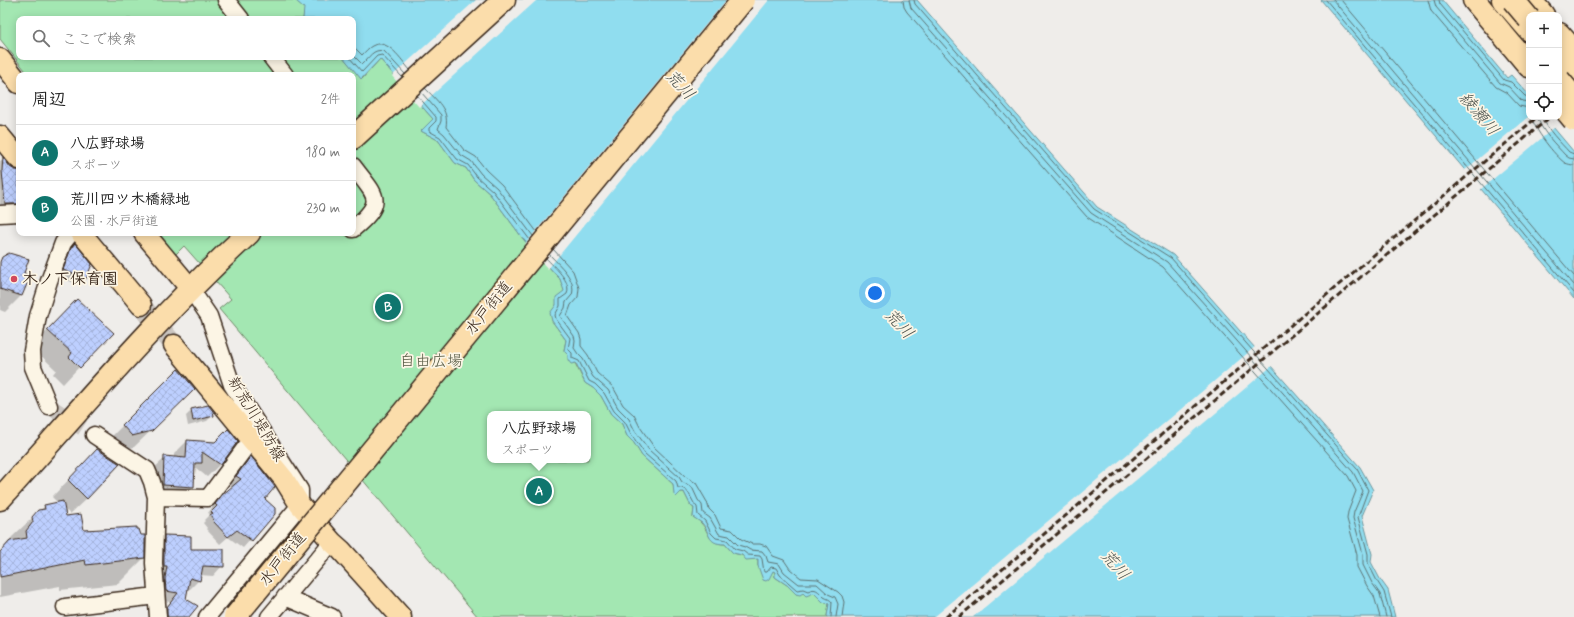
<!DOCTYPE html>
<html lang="ja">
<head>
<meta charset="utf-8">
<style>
  :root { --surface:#fff; --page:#f6f6f6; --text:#222; --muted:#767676; --line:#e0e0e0; --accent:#0f766e }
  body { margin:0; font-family:Mynerve,"Klee One",sans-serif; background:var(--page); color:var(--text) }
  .controls { position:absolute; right:12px; top:12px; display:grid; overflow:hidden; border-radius:8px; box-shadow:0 2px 10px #0003 }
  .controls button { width:36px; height:36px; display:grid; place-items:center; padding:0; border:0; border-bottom:1px solid var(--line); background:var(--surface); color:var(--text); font:20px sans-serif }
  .you { position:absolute; left:875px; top:293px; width:14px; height:14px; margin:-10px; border:3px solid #fff; border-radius:50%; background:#1a73e8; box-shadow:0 0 0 6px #1a73e833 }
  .badge { display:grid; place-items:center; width:26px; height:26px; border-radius:50%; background:var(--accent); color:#fff; font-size:13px; font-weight:700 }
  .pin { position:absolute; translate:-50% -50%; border:2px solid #fff; box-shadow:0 1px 4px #0006 }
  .popup { position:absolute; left:487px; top:411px; width:104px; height:52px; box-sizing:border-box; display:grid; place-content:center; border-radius:8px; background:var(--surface); filter:drop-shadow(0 1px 3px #0005); font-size:13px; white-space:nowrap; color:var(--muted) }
  .popup b { font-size:15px; color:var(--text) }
  .popup::after { content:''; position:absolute; left:50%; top:100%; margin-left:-8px; border:8px solid transparent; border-top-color:var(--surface) }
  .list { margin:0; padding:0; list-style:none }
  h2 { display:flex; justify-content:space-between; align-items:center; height:52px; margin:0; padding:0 16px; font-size:17px }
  h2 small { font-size:13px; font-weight:400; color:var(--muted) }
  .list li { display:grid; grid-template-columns:26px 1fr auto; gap:12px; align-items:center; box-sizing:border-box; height:56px; padding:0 16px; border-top:1px solid var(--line) }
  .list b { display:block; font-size:15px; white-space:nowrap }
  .list p { margin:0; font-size:13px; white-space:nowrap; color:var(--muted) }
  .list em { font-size:13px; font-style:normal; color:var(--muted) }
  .icon { flex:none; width:22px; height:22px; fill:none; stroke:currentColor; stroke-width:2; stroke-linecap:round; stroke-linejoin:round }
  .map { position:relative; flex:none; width:1574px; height:617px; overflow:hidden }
  .search { position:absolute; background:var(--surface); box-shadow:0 2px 10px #0003; left:16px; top:16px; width:340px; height:44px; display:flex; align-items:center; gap:10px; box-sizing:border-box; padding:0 14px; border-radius:8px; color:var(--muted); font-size:15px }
  .panel { position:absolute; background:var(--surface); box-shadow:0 2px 10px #0003; left:16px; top:72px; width:340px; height:164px; border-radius:8px }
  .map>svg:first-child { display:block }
</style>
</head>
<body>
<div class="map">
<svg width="1574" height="617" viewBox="0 0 1574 617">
  <defs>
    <pattern id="building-cross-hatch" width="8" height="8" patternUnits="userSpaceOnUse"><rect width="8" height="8" fill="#bdcfff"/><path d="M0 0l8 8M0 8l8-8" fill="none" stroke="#a3b2da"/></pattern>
  </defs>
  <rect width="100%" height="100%" fill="#efedea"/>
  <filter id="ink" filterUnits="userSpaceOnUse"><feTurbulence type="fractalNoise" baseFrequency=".025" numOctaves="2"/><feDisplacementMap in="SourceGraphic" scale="8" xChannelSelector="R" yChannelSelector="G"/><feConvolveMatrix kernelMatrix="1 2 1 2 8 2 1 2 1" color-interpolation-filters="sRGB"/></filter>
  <g filter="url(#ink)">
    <!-- green -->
    <path fill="#a3e7b2" stroke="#6f8868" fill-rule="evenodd" d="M0,0h295l10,8 -2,11h-284v38h324l19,22 18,-20 53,60 -12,12 17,9 17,23 11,5 8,12 16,14 34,46 36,39 5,12 -9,14 -4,16 14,19 -2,10 11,13 10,20 8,5 8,8 10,18 11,10 5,12 7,7 8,13 31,28 4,12 4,-4h3l7,14 3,2 -1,9c3,2 6,3 8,6 9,9 6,21 24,21l8,9 25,6v7l14,6 3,-1v6l12,8 9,9 18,-2 9,10 6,2 -2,12 1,1h-350l-259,-308 12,-10 -47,-53 -9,9 -18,-22h196v-158h-324l-29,-36zM490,414h98v46h-98z"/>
    <!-- water -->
    <path fill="#90ddef" stroke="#6e959b" d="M295,0h622l180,207 76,48 187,212 13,23 -11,26 10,38 -1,8 9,17 8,11 7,27h-567l-1,-1 2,-12 -6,-2 -9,-9 -8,3 -3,-3 -3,2 -4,-1 -9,-9 -12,-8v-5l-2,-1 -4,8 -3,2 -3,-1 -5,-14v-7l-12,1 -4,-5 -9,-2 -8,-9c-19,0 -14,-11 -23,-21 -3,-2 -6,-4 -9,-6l1,-9 -3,-2 -7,-14h-3l-5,5 -2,-2 -1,-11 -31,-28 -8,-13 -7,-7 -5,-12 -11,-10 -10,-18 -8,-8 -8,-5 -9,-20 -5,1 -3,-4v-5l-4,-4 2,-11 -14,-19 -2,-8 6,-8v-8l8,-6 -4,-12 -36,-39 -34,-46 -16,-14 -8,-12 -11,-5 -17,-23 -17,-9 12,-12 -53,-60 -19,20 -18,-22h10v-38h-50l1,-11z
      M1321,0h121l65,78 4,-3 18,20v22l24,10 21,25v147z"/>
    <!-- pier -->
    <path fill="#efedea" d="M476,0h61l-118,107 -27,-31z
      M726,0h43l-221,269 -23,-25z
      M1529,116v1h20l6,10 -75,63 -16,-19z
      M1256,346l17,19 -300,252h-39z"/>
    <!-- shadow -->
    <path fill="#0003" d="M3,159l7,8 4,4h5v45l-19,-4v-51z
      M75,245l10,34 -6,6 -22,-9 11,-25z
      M3,258l19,37 -17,17 -5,-2v-49z
      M61,316l18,51 -16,17 -10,-10 3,-4 -24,-23z
      M178,371l16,18 -60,58 -19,5 -9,-10z
      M192,410l21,5 -6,6 -19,5 -2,-10z
      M187,441l33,23 -13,13 -11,-9 -3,2v17l-13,12 -29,-1 1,-28 13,-12h9v-4z
      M251,458l13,41 10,14 -31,35 -15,-11 -8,7 -14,-15 1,-1 -4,-5 2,-2 -1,-1 6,-6 -2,-1 7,-9 18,-17 -4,-3z
      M81,467l6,31 -17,16 -7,-6 2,9 19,14 60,27 -26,26 -58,6v-4l-60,11v-45l12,-15 33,-31 13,-3 -6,-6z
      M165,536l57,30 -9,10 -13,-1 -1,5 -9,9h-3l-2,11 3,17h-30l12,-15 -13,-2 -2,-54z"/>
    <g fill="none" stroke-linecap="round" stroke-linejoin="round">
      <!-- shore -->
      <path stroke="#5d7272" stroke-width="1" d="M903,0l1,7 3,5 180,205 76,50 185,209 8,15 -8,21 -1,7 10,36v12l10,19 7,10 6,21
        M909,0l2,8 180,205 76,49 186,210 10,19 -9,21 -1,6 10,36v11l9,18 8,11 6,23
        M914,0l1,4 179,205 77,49 186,211 11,21 -10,27 10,37v9l9,18 7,11 7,25
        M1326,0l248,293
        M1333,0l241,285
        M1341,0l233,276
        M1428,0l3,11 65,76 11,6 12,13 10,2
        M1434,0l2,7 64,76 9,4 13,14 7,1
        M1439,0l1,4 64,76 7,2 14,14 4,1
        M353,46l9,9c3,-3 6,-7 10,-9 16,-9 29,14 38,24
        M353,55l9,9c7,-6 11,-16 22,-13l21,23
        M349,57l13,15 15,-16 5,-1 20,22
        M425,88c12,13 24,21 21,39l18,23 12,7 10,13 16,15 35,47
        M421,92l20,23v6l-3,8 6,5 17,21 10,6 10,13 16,14 36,48
        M417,95l19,22v4l-7,7v3l11,6 17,22 11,6 9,12 16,14 37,49
        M1532,117c0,10 24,40 33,46 3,1 6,2 9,2
        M1538,117c1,12 19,29 27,38l4,3 5,1
        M1543,117c2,11 19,27 26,35l5,2
        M553,249l20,22 6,17 -1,9 -7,8 -4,11 12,17 2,6v7l7,9 9,18 16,14 10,18 11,10 6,12 14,20 32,30 10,6 11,19 2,7 6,6 6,13 11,2 9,9 11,5h8l6,2 7,10 11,4 6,9 11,9 17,1 20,13 4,4 2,6 -2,15
        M549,254c10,11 28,25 23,41l-6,7 -1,6 -5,8 14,20 1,4 -1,8 4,6 5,5 10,18 15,13 10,18 11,11 6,12 14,19 30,27 3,5 10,5 6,13 4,5 1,8 7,5 9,16 10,2 9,9 7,2 5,3 12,1 4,5 2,6 11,2 5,8 15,12h18l11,10 7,3 3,7 -2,13
        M546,258c8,9 26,23 21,36l-7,5v7l-5,9 1,4 14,19 -2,11 4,4v5l7,3 10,20 6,3 9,9 10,18 11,11 6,12 14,20 31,27 2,7c12,-1 12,12 19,19l1,8 7,6 6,12 5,5 11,2 8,9 8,2 5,4 12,1 2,3 2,13h3l4,-5 5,1 4,7 17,15 6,-1 5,2c8,-4 10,0 16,6 3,2 6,2 8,5l-1,15"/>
    </g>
    <!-- building -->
    <path fill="url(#building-cross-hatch)" stroke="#3b2a1e" d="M3,157l7,10 5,3h4v34h-14l-3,-33z
      M75,243l17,21 -6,15 -23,-9 8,-22z
      M9,253l20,6 -5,14 4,2 -2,5 1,4 -5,12 -22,-7v-27l2,-5z
      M77,299l37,34 -34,35 -11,-11 3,-4 -25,-23z
      M178,369l17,20 -43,42 -20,5 -10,-11z
      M208,405l5,6 1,5 -21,5 -2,-12z
      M228,429l10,12 -17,24 -19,-13v11h-7l-1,24 -31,-2 1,-29 22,2 1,-18 28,2z
      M97,449l23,15 -33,35 -19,-19z
      M251,456l24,31 -10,12 10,9v6l-23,27 -15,-11 -9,7 -15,-16 1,-1 -4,-5 3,-2 -2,-1 6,-6 -2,-2 7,-9 19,-16 -5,-3z
      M63,501l3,15 15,-2 3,16 53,-3v2h2l2,6h4v23l-59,7 -1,-5 -85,17v-25l10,-11 17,-3 -1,-7 7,-9 -1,-5 6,-7 7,-1 -1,-4z
      M164,535l27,1v13h33v18l-21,-1 -3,15 -10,-3 -4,21 12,7 -9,11h-22v-10l11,-14 -12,-2 -1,-13 2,-12h-3z"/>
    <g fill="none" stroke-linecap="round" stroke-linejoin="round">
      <!-- minor-tunnel -->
      <path stroke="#cbc6c1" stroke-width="16" stroke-dasharray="16 8" stroke-linecap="butt" d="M49,406l45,29"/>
      <!-- major-tunnel -->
      <path stroke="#cbc6c1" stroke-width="20" stroke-dasharray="20 10" stroke-linecap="butt" d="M141,305l33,40"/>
      <defs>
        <path id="minor" d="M226,0l15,19
          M271,57l14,18
          M353,166c23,31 34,34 0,63
          M0,214l19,-1
          M190,288l19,28 23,69 68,105v15l-93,112
          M49,406l-16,-39 -1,-16 6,-35 11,-35 14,-38 8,-10
          M94,435l53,35 5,12 4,15 -2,66 4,54
          M156,497l52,1 43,-58
          M285,597l47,20
          M65,607l91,-11
          M269,617l63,-75"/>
        <path id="major" d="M1502,0l27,31
          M0,59l19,24
          M0,136l19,23
          M81,233l60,72
          M144,233l46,55
          M174,345l110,134 16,26 32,37 9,8 60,67"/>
        <path id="highway" d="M1474,0l55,66
          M1530,0l13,15
          M1559,34l15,17
          M1559,55l15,18
          M353,138l151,-138
          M0,499c81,-90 159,-184 249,-266"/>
      </defs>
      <!-- minor casing -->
      <use href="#minor" stroke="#3b2a1e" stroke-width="19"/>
      <!-- major casing -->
      <use href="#major" stroke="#3b2a1e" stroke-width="23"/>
      <!-- highway casing -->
      <use href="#highway" stroke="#3b2a1e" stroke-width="25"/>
      <!-- minor -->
      <use href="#minor" stroke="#fcf5e5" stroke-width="16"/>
      <!-- major -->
      <use href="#major" stroke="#fbddab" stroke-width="20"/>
      <!-- highway -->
      <use href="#highway" stroke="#fbddab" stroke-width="22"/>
      <!-- rail -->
      <path stroke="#3b2a1e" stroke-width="3" stroke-dasharray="6 3" stroke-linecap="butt" d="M1559,98l15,-14
        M1559,109l15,-14
        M946,617l591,-500
        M959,617l591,-500"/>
      <defs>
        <path id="highway-bridge" d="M1513,0l16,19
          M1559,80l15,18
          M1559,102l15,18
          M235,617l508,-617"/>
      </defs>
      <!-- highway-bridge casing -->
      <use href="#highway-bridge" stroke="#3b2a1e" stroke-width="25" stroke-linecap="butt"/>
      <!-- highway-bridge -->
      <use href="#highway-bridge" stroke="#fbddab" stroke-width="22"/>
    </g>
  </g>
  <!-- markers -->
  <circle fill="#d1495b" stroke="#fcf5e5" stroke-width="1.5" cx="14" cy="279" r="4"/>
  <g text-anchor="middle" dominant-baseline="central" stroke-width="3.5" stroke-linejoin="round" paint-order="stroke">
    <!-- poi labels -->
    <g font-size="16" font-weight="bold" fill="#3b2a1e" stroke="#fcf5e5" text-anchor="start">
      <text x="22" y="279">木ノ下保育園</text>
    </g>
    <!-- street labels -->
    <g font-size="16" fill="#3b2a1e" stroke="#fcf5e5">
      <text transform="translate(489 308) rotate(-51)">水戸街道</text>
      <text transform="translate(256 419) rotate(59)">新荒川堤防線</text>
      <text transform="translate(283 559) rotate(-51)">水戸街道</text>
    </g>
    <!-- park labels -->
    <g font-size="16" fill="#555943" stroke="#fcf5e5">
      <text x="431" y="361">自由広場</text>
    </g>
    <!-- water labels -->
    <g font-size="17" font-style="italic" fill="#505752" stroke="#fcf5e5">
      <text transform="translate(680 85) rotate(47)">荒川</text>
      <text transform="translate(1479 114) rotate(50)">綾瀬川</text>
      <text transform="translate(899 324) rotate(47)">荒川</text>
      <text transform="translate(1115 565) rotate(49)">荒川</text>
    </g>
  </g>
</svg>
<div class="controls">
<button>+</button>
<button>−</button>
<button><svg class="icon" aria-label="locate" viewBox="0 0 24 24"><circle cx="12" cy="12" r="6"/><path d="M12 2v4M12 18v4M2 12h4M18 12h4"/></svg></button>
</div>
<div class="you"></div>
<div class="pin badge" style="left:539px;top:491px">A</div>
<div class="popup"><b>八広野球場</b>スポーツ</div>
<div class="pin badge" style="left:388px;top:307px">B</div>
<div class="search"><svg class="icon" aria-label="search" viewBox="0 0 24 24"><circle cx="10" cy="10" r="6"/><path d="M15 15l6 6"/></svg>ここで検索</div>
<section class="panel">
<h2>周辺<small>2件</small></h2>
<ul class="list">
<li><span class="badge">A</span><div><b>八広野球場</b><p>スポーツ</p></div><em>180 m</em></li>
<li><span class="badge">B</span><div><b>荒川四ツ木橋緑地</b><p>公園 · 水戸街道</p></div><em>230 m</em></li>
</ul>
</section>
</div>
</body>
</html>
